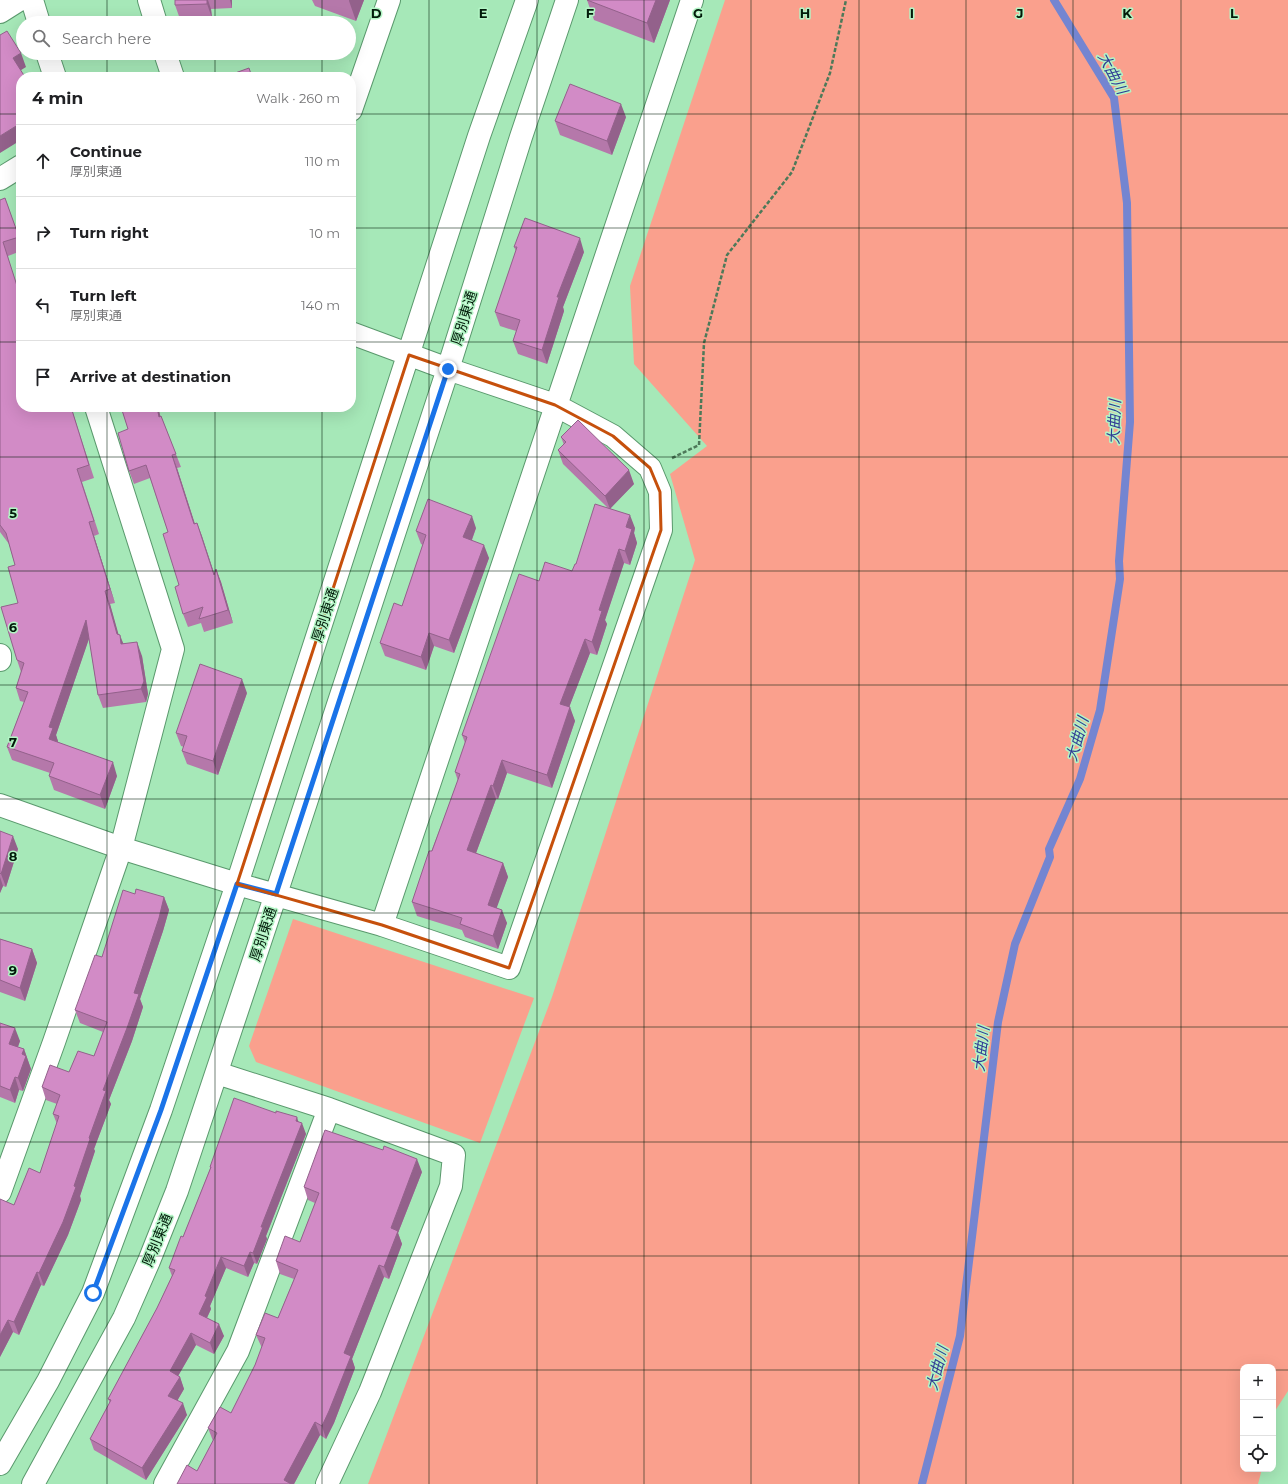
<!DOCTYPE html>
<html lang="en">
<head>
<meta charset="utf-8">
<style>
  :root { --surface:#fff; --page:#f6f6f6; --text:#202124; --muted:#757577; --line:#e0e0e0 }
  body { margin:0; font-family:Montserrat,"Noto Sans JP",sans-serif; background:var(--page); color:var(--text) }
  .controls { position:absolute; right:12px; bottom:12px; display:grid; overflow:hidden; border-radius:8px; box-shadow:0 4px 16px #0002 }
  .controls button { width:36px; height:36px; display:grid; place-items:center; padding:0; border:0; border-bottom:1px solid var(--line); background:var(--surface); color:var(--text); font:20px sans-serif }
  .stop { position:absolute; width:12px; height:12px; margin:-9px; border:3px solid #1a73e8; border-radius:50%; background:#fff }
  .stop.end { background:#1a73e8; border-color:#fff; box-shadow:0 1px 4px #0008 }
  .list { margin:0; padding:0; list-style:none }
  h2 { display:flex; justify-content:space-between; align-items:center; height:52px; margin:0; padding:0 16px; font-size:17px }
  h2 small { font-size:13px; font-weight:400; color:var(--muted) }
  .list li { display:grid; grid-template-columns:26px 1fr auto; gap:12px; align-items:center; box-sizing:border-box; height:72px; padding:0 16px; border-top:1px solid var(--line) }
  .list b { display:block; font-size:15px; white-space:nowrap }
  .list p { margin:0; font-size:13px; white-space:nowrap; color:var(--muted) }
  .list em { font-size:13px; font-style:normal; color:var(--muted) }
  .icon { flex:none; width:22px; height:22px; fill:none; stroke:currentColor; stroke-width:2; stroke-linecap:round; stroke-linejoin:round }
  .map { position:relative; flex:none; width:1288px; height:1484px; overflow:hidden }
  .search { position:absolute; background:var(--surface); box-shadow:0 4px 16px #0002; left:16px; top:16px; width:340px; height:44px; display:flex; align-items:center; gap:10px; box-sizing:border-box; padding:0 14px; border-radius:22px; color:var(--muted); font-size:15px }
  .panel { position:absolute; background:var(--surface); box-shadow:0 4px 16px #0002; left:16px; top:72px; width:340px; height:340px; border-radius:16px }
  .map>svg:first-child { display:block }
</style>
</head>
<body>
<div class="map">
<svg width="1288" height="1484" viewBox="0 0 1288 1484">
  <rect width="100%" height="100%" fill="#a6e8b8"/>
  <!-- green -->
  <path fill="#faa08d" d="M725,0h563v1391l-13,20 -2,10v-54h-30v102h19l-4,15h-890l184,-487 143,-437 -25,-86 37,-28 -73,-82 -4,-78z
    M293,919l241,79 -54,145 -224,-81 -7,-16z"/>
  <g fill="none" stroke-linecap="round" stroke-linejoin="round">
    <!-- stream -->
    <path stroke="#7485d1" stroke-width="8" d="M922,1484l38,-148 38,-314 17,-78 35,-87 -1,-8 31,-70 20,-69 20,-131 -1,-18 11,-139 -3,-219 -13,-105 -60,-98"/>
    <defs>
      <path id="minor" d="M32,0l7,23
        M149,0l7,23
        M0,12l19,-12
        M47,53l8,24
        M165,53l8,24
        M351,110l38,-110
        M0,179l21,-13
        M0,655v5
        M0,805l121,43 116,36 145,41 127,43 152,-438 -1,-38 -10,-24 -37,-32 -58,-31 -107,-36 -97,-36
        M382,925l310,-925
        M217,1073l112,36 125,46 -3,31 -81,206 -43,92
        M0,1192l54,-150 67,-194 52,-199 -77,-242
        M0,1464l48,-83 45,-88 68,-183 76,-226 242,-748 48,-136
        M33,1484l91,-166 25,-57 28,-70 99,-297 172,-525 73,-232 46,-137
        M165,1484l73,-133 91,-242"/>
    </defs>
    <!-- minor casing -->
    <use href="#minor" stroke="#5a996d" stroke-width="24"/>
    <!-- path -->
    <path stroke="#4d7959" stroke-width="2.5" stroke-dasharray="4 2" stroke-linecap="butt" d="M672,458l27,-13 5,-102 23,-88 65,-83 38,-99 16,-73"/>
    <!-- minor -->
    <use href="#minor" stroke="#fff" stroke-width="22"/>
  </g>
  <!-- wall -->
  <path fill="#b578aa" d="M175,0h57v8l-21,1 1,9 -32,1 -5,-14z
    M312,0h52l-8,21 -41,-15z
    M587,0h83l-16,43 -60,-23z
    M626,117l-14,38 -52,-20 -5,-14z
    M5,198l16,45v8l-13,5 13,151h50l23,71 -12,4 17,52 -5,2 21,67 -5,1 8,30 5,9 19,13 6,38 -2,8 -43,6 -5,-13 -9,-57 -33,97 2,7 59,34 -12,33 -51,-19 -5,-14 1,-3 -38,-13 -5,-13 17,-45 -4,-1 -4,-13 5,-16 -4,-12 1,-57 -3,-38 -6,-21 -9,-12v-332z
    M514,247l70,5 -21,55 1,4 -17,53 -29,-10 -5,-13 3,-10 -16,-5 -5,-14 21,-61z
    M121,407h37l2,9h1l20,51 -4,1 18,56 2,-1 17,51 2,-5 5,13 12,41 -29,9 -3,-9 -13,4 -5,-13 -4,-29 -11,-53 -18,-54 -16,6 -5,-13 -1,-42z
    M561,437l73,47 -24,24 25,20 -1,5 3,10 -7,22 -6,-2 -19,57 2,4 -10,31 -7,-2 -21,54 6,14 -23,67 -45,-15 -9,26h-2l-20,54 27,10 5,14 -12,31 11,15 -9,26 -33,-12 -3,-7 -45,-14 -5,-14 46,-121 -3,-9 10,-29 -3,-8 77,-154 33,-10 36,-63 -45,-44 -5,-14 6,-5z
    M476,528l-4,12 17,18 -35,95 -20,-7 -8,24 -41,-14 -5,-13 22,-37 21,-61 -2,-1 -5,-13z
    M247,693l-29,82 -31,-11 -5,-13 2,-4 -3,-1 -5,-13z
    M0,831l18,18 -12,38 -3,-1 -3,7z
    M135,894l29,3 5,13 -6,21 -23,68 3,8 -11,34 -23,59 2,4 -17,45 1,2 -15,45 1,4 -13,35 -24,51 -3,-1 -22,50 -6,-3 -13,25 14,-152 26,-32 17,-49 -4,-10 4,-10 -11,-4 -4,-13 27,-15 25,-16 9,-24 -23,-9 -5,-13z
    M0,939l32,10 5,14 -12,38 -25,-9z
    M0,1023l20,18 -2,6 6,2 7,20 -8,22 -4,-1 -4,13 -15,-6z
    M298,1121l8,13 -40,102 1,3 -10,25 -3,-1 -6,14 -22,-9 -16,38 1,3 -4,9 17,18 -10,18 -18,-9 -18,31 2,1 4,12 -7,12 10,14 -41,65 -52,-30 -4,-11 20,-36 -2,-4 49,-91 15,-32 -3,-8 14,-31 27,-68v-2z
    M422,1172l-24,61 4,11 -13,35 -5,-2 -32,82 3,9 -21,55 -8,16 -6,-4 -26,49h-117l20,-13 16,-30 -5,-13 23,-15 24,-48 7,-17 -6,-13 22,-17 16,-39 -14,-5 -4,-13 24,-19 15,-39 -7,-3 -4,-13z"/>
  <!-- shaded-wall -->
  <path fill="#93618b" d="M207,0h1l3,9 1,9 -5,-14z
    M230,0h2v8z
    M349,0h15l-8,21 -7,-20z
    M656,0h14l-16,43 -7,-20z
    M21,53l5,14 -8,5 -5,-14z
    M621,104l5,13 -14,38 -5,-14z
    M21,123v17l-21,13v-17z
    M580,238l4,14 -21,55 1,4 -17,53 -5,-14 15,-53z
    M157,407h1l6,23 -5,-13z
    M172,455l5,13 22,69 -5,-13z
    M629,470l5,14 -24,25 -5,-13z
    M630,515l5,13 -1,5 3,10 -7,22 -5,-14 1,-24z
    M472,516l4,12 -8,22 -5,-13z
    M89,522l5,14 21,67 -5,-14z
    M197,523l5,13 17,52 -5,-13z
    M484,545l5,13 -35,95 -5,-13z
    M619,549l5,14 -19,57 2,4 -10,31 -5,-13 7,-32z
    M216,569l5,13 12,41 -5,-13z
    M105,591l5,13 11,39 -1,-8 5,13v9l-8,-23z
    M86,620l5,13 -35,102 2,6 -4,11 -5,-13v-12z
    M429,633l5,13 -8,24 -5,-13z
    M585,639l5,14 -25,65 -5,-14z
    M137,642l5,14 6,38 -2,8 -5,-13z
    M242,679l5,14 -29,82 -5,-14z
    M570,707l5,14 -23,67 -5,-13z
    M502,760l5,13 -9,26 -5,-13z
    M113,762l4,14 -12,33 -5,-14z
    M491,785l5,14 -24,65 -5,-14z
    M13,836l5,13 -12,38 -5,-13z
    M503,863l5,14 -15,41 -5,-13z
    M0,877l3,9 -3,7z
    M164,897l5,13 -6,21 -23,68 3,8 -11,34 -23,59 2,4 -17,45 1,2 -15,45 1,4 -13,35 -24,51 -5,-13 35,-87 29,-96z
    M502,910l5,13 -9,26 -5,-13z
    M32,949l5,14 -12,38 -5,-13z
    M15,1028l5,13 -6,16 -5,-13z
    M24,1049l7,20 -8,22 -5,-13 4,-24z
    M15,1077l4,13 -4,13 -5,-13z
    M297,1117l3,10 2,-4 4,11 -40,102 1,3 -10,25 -4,-11z
    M417,1159l5,13 -24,61 4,11 -13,35 -5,-12 7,-39z
    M250,1252l4,11 -6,14 -4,-11z
    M221,1257l5,11 -16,38 1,3 -8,17 -4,-12 6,-18z
    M379,1265l5,12 -32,82 3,9 -21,55 -8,16 -4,-13 22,-73z
    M37,1272l4,13 -22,50 -5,-13z
    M8,1320l5,12 -13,25v-22z
    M219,1324l5,12 -10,18 -4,-11z
    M191,1333l5,12 -22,38 -4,-12z
    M180,1377l4,12 -11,19 -5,-12z
    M183,1403l4,12 -41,65 -4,-12z
    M315,1422l5,13 -26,49h-8l-2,-4z"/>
  <!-- building -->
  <path fill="#d28bc6" stroke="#93618b" d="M175,0h32v4l-32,1z
    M587,0h69l-9,23z
    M7,31l14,22 -8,5 12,19h-4v46l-21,13v-101z
    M249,68l3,9h-28z
    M570,84l51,20 -14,37 -52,-20z
    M5,198l14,39 -16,5 16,50h1l1,1v114h50l18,58 -12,4 17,52 -5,1 21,67 -5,2 12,43 3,1 1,9 16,-2 7,39 -3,8 -43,6 -12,-75 -37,107 4,1 -4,11 64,23 -13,33 -51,-19 5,-13 -47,-16 21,-55 -12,-4 8,-25 -7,-3 -16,-53 17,-4 -10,-36 7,-2 -9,-32 -6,-8v-325z
    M525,218l55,20 -23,59h2l-17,53 -29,-9 7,-21 -25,-8 22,-65h-3z
    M121,407h36l2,10 2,-1 15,38 -4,1 22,69 3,-1 17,52 2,-6 12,41 -29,9 4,-12 -20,7 -8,-27 4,-2 -16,-51 5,-2 -22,-67 -17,6 -11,-38 10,-4z
    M578,420l51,50 -24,26 -47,-46 8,-8 -5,-5z
    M428,499l44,17 -9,21 21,8 -35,95 -20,-7 -8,24 -41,-14 14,-40 8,3 24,-71 -10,-4z
    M595,504l35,11 -4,12 6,2 -7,22 -6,-2 -20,61 3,1 -10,31 -7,-3 -25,65 10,3 -23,68 -45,-15 -9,26 -2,-1 -24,65 36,13 -15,42 14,5 -9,26 -33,-12 2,-6 -50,-16 17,-51h3l28,-77 -5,-2 12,-35 -5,-2 57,-161 20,7 6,-19 27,9 3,-7h1z
    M200,664l42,15 -29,82 -31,-10 5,-15 -11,-3z
    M0,831l13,5 -12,38 -1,-1z
    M136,889l28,8 -5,21 -25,75 5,1 -12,34 -24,62 3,1 -17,47 1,1 -16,47 2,1 -13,35 -24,51 -2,-1 -23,50 -6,-2 -8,15v-136l14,6 15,-37 11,5 19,-57 -6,-2 7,-19 -18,-8 8,-22 19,7 9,-21 16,5 13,-34 -32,-12 20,-55 7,2 21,-67 12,4z
    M0,939l32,10 -12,39 -20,-8z
    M0,1023l15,5 -6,16 15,5 -2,5 4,2 -8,22 -3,-1 -5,13 -10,-4z
    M234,1098l42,15v-2l21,6 -1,4 6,2 -41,104h2l-10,26 -3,-1 -6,14 -23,-9 -16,39 2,1 -8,17 20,10 -9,19 -19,-10 -21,38 10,6 -12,19 15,7 -41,65 -52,-29 21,-39 -3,-1 49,-91 18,-38 -6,-2 12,-32 2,1 28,-70h-1z
    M325,1130l58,20 1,-4 33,13 -26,69 7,3 -14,36 -5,-2 -35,88 7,3 -22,55 -7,15 -7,-4 -31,58 7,4h-114l10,-19 10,6 20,-38 -9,-5 12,-21 11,6 24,-48 10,-27 -9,-3 9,-22 13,5 20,-48 -22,-9 9,-25 15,6 19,-49 -15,-6z"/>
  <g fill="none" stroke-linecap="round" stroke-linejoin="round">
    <!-- route -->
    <path stroke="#1a73e8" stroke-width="5" d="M93,1293l68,-183 76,-226 39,10 172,-525"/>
  </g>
  <!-- marked area -->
  <path fill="none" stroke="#c6500c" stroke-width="3" stroke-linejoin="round" d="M409,355l146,50 58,31 37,32 10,24 1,38 -152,438 -127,-43 -145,-41z"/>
  <!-- grid -->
  <path fill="none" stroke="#021b0a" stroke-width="1" stroke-opacity="0.55" d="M107,0v23M215,0v23M322,0v23M429,0v1484M537,0v1484M644,0v1484M751,0v1484M859,0v1484M966,0v1484M1073,0v1484M1181,0v1484M107,53v24M215,53v24M322,53v24M0,114h21M351,114h937M0,228h21M351,228h937M0,342h21M351,342h937M107,407v1077M215,407v1077M322,407v1077M0,457h1288M0,571h1288M0,685h1288M0,799h1288M0,913h1288M0,1027h1288M0,1142h1288M0,1256h1288M0,1370h1243M1273,1370h15"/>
  <g text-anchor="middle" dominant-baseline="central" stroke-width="3" stroke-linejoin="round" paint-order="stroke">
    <!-- street labels -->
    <g font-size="14" fill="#021b0a" stroke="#b3f5c5">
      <text transform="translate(464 318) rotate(-73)">厚別東通</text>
      <text transform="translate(325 615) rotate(-72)">厚別東通</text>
      <text transform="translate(263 934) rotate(-72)">厚別東通</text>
      <text transform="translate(157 1240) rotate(-68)">厚別東通</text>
    </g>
    <!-- water labels -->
    <g font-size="15" font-style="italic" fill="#303b94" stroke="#b3f5c5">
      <text transform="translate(1113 73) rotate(62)">大曲川</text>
      <text transform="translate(1114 422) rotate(-88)">大曲川</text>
      <text transform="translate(1077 739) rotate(-74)">大曲川</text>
      <text transform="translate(981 1049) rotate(-83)">大曲川</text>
      <text transform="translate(937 1368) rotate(-75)">大曲川</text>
    </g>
  </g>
  <g font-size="13" text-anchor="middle" font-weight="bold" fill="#021b0a" stroke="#b3f5c5" stroke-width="3" stroke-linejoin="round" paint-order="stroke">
    <text x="376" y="18">D</text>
    <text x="483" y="18">E</text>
    <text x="590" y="18">F</text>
    <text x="698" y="18">G</text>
    <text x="805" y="18">H</text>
    <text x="912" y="18">I</text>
    <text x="1020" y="18">J</text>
    <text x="1127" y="18">K</text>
    <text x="1234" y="18">L</text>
    <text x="13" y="518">5</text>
    <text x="13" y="632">6</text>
    <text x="13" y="747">7</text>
    <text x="13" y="861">8</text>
    <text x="13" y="975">9</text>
  </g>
</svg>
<div class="controls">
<button>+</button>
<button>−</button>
<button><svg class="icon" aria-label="locate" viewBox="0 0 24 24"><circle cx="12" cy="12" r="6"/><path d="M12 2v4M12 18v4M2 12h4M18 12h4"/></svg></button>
</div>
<div class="stop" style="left:93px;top:1293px"></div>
<div class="stop end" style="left:448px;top:369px"></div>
<div class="search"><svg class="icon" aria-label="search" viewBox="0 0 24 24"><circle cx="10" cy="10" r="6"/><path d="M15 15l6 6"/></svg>Search here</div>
<section class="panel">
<h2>4 min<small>Walk · 260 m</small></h2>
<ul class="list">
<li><svg class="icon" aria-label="ahead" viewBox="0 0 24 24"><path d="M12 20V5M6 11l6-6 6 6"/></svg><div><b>Continue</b><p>厚別東通</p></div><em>110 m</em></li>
<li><svg class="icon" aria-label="right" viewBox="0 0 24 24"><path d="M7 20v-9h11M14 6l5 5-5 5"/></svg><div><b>Turn right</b></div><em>10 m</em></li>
<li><svg class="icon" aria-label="left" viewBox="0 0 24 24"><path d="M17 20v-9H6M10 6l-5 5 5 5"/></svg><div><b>Turn left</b><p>厚別東通</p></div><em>140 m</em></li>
<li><svg class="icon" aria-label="arrive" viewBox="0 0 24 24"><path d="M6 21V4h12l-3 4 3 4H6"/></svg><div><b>Arrive at destination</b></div></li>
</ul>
</section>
</div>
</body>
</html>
